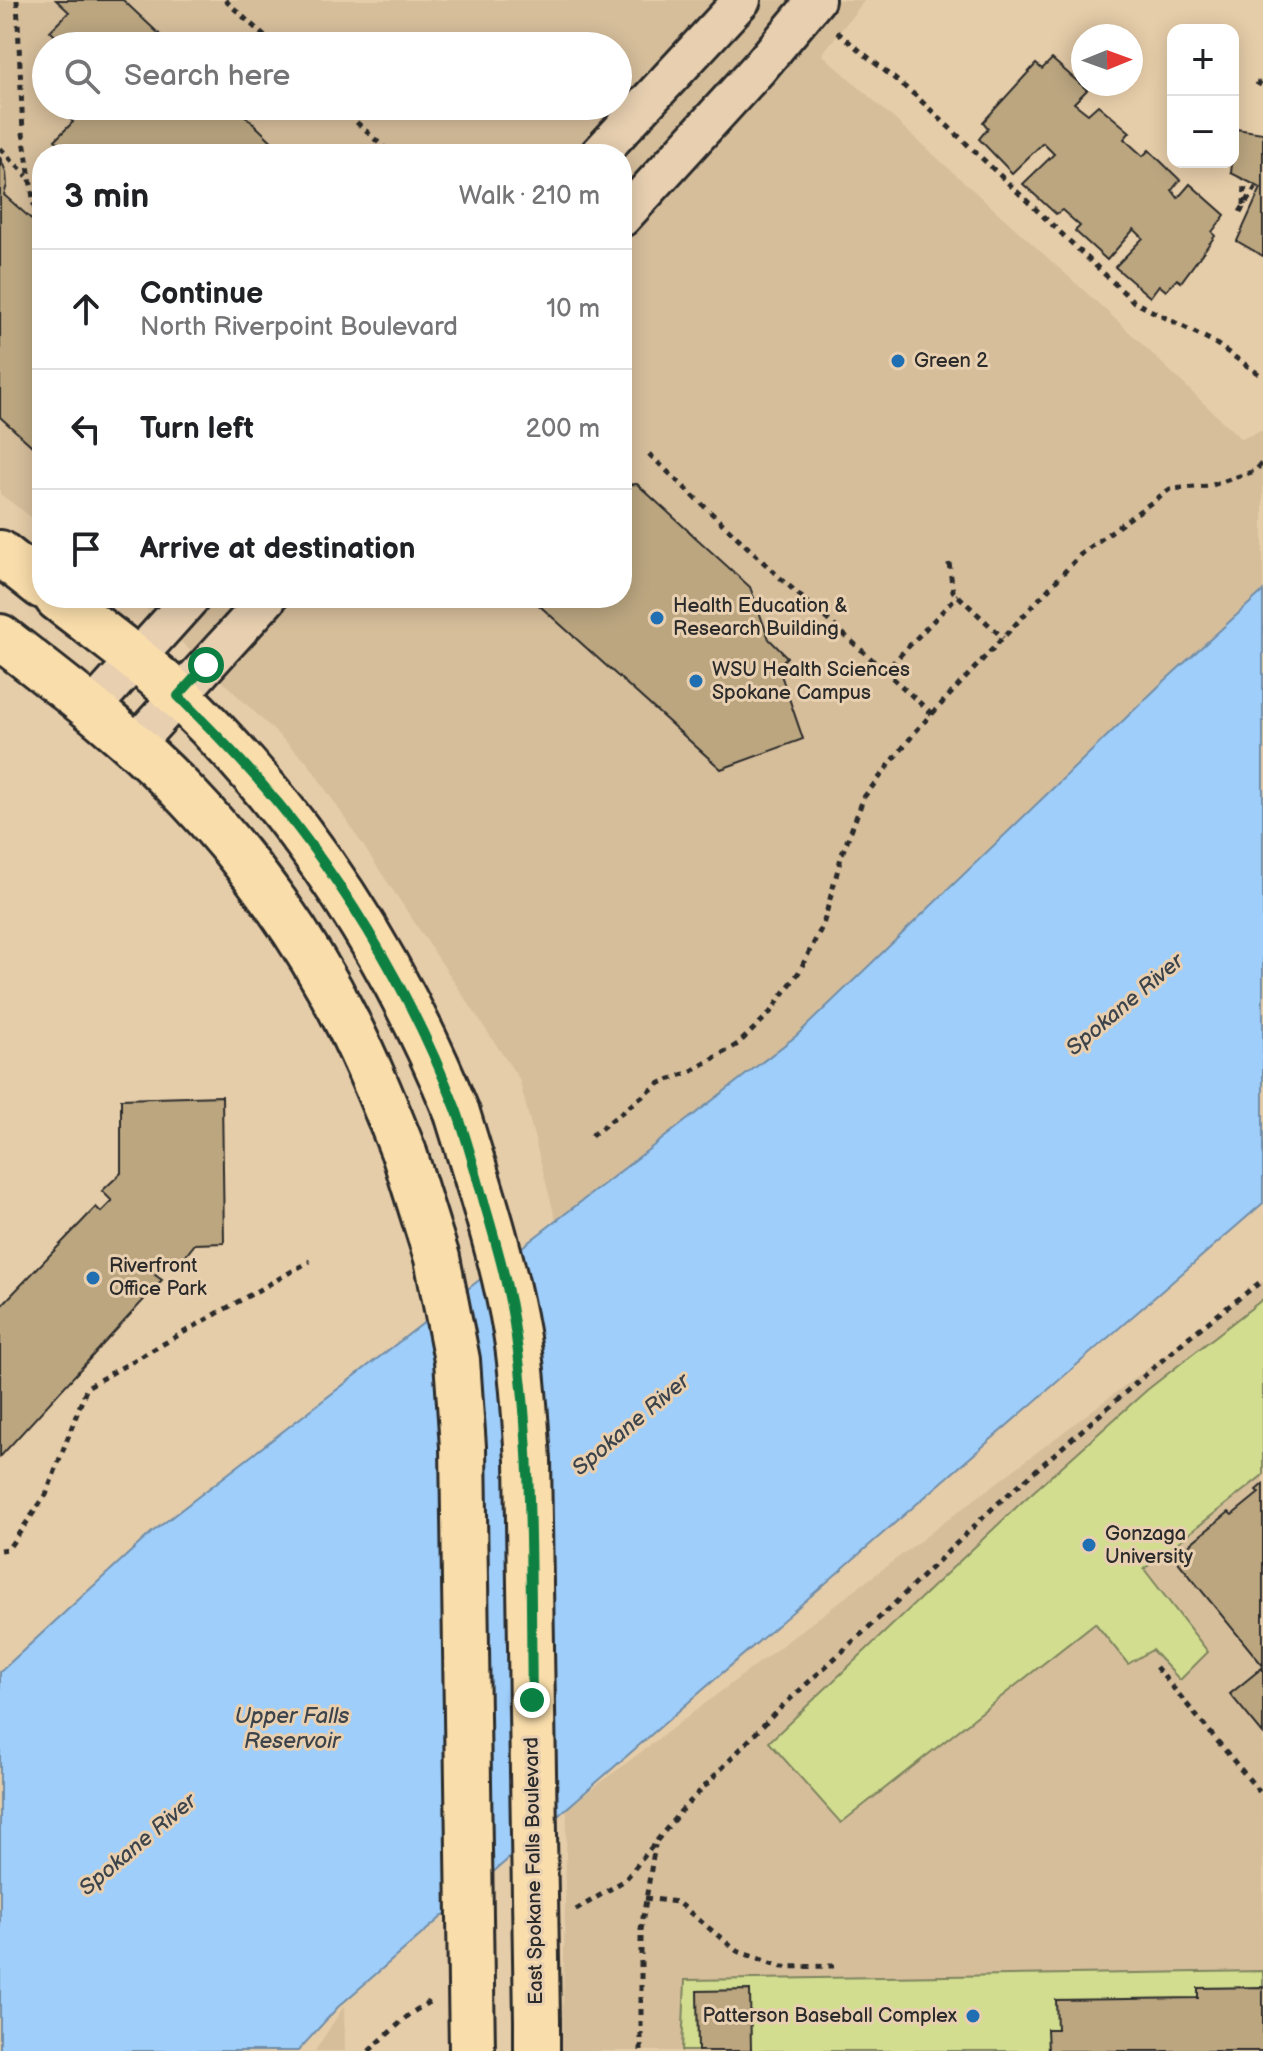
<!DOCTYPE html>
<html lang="en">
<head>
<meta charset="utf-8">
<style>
  :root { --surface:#fff; --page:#f2f2f2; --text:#202124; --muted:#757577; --line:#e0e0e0 }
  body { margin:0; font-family:"Balsamiq Sans",sans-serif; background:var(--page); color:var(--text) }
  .controls { position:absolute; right:24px; top:24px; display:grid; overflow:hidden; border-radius:16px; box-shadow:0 4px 20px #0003 }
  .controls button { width:72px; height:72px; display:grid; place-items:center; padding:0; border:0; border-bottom:2px solid var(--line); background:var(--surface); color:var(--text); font:40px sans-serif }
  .compass { position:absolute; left:1071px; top:24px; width:72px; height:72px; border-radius:50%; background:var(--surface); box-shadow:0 4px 20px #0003; rotate:89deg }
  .stop { position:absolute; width:24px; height:24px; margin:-18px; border:6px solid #0b8043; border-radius:50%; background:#fff }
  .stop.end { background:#0b8043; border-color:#fff; box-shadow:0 2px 8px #0008 }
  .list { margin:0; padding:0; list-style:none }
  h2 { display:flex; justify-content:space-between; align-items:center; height:104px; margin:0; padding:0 32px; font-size:34px }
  h2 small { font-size:26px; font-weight:400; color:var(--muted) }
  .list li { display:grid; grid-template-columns:52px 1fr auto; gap:24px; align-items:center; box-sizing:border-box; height:120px; padding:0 32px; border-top:2px solid var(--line) }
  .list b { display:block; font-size:30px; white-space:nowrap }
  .list p { margin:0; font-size:26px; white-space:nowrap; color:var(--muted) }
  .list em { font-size:26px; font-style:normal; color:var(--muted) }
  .icon { flex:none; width:44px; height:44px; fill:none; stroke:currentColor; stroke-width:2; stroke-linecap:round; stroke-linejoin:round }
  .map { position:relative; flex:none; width:1263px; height:2051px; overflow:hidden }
  .search { position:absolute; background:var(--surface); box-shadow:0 4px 20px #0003; left:32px; top:32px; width:600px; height:88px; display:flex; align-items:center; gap:20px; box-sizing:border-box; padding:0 28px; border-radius:44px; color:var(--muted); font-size:30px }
  .panel { position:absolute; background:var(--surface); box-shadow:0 4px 20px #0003; left:32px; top:144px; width:600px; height:464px; border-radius:32px }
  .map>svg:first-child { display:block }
</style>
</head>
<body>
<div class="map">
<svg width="1263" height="2051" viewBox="0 0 1263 2051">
  <rect width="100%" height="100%" fill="#e6cda9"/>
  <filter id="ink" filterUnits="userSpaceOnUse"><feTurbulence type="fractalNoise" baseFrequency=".0125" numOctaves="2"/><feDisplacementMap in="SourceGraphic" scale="16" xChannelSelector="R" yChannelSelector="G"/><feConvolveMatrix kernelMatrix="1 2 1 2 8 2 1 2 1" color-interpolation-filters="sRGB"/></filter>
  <g filter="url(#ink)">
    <!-- built -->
    <path fill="#d6be9b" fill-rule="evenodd" d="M0,0h865l-43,54 299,270 120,115 22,-9v164l-467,442 -240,185 -37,-142 -211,-316 -173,-165h487v-444h-580v371l-42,-31zM46,46h572v60h-572z
      M1263,1281v770h-701l5,-243z
      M344,2006l1,45h-30z"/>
    <!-- green -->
    <path fill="#d2dd90" stroke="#7e845e" stroke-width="2" d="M1263,1299v176l-119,94 64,83 -28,28 -28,-30 -24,14 -33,-41 -254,200 -72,-81 254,-241 124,-111z
      M1263,1971v80h-581l3,-71z"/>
    <!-- water -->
    <path fill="#9fcefa" stroke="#718da7" stroke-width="2" d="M1263,591v612l-925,804 -40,44h-298v-379l151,-139 645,-497 363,-350z"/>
    <!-- building -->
    <path fill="#bba680" stroke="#2b2b2b" stroke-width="2" d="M56,0h67l49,46h-106l-16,-15 19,-19z
      M1052,59l35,31 -13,13 14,11 10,-9 32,27 -6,7 19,17 6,-6 31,30 -8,10 6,8 12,-14 35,31 -13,17 3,4 -34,46 -4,-3 -11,12 -7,-6 -9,12 -35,-30 28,-29 -9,-9 -27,31 -32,-29 5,-5 -18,-16 -6,4 -33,-30 31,-30 -11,-11 -31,30 -33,-34 9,-11 -5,-6 53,-58 6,5z
      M57,106h178l49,47 -213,1 -16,-14 18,-18z
      M1236,129l27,4v123l-26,-15 24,-53 -30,-15z
      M0,157l6,15 1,13 -3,10 33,29 5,-5v236l-42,-38z
      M637,484l113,103 19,52 18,18 -9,9 25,73 -82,30 -190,-171h91v-113z
      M222,1096l2,147 -29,1 -16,20 -8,-6 -16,17 7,5 -162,177v-150l96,-100 5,5 11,-11 -10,-10 19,-18v-74z
      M1263,1484v182l-89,-109 55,-45 3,3 27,-22 -3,-3z
      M1263,1667v67l-33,-40z
      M1263,1987v64h-215l-1,-22h10l-1,-29 142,-2v-10z
      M750,1990l1,61h-53l-1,-60z"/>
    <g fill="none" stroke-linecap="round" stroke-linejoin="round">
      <defs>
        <path id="minor" d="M599,154l143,-154
          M622,218l137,-150 57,-68
          M92,708l99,-110
          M134,745l134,-147"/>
        <path id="major" d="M0,553l42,33
          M57,598c41,32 85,63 123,99 122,118 213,259 277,416
          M0,637c66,51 132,101 189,161 61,64 117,142 157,222 22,43 40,88 58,133
          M537,2021v30"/>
      </defs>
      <!-- minor casing -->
      <use href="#minor" stroke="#2b2b2b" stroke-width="42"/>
      <!-- major casing -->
      <use href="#major" stroke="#2b2b2b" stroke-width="50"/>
      <!-- path -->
      <path stroke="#2b2b2b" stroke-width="5" stroke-dasharray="6 6" stroke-linecap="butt" d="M17,0l6,133 14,91
        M225,0l50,46
        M837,32l79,64 218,206 78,39 51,36
        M1256,82l7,4
        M339,106l52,48
        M0,148l27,28
        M1244,205l1,-22
        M1240,212l16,-25
        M649,454l128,121 108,96
        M949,563l4,28 50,47
        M932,714l-47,-43 73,-76
        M591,1136l69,-53 30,-11 48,-28 31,-30 30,-42 24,-47 19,-71 22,-57 52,-66 167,-179 87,-63 39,-3 46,-15 8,-9
        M0,1550l8,-1 38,-54 41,-108 223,-126
        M1156,1667l107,129
        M645,1898l32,4 60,49 45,16 52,-1
        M576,1910l49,-30 55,-68 96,-100 117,-107 103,-100 194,-169 73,-56
        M369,2051l41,-37 22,-14
        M641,2051v-121l14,-85"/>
      <!-- minor -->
      <use href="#minor" stroke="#e7cfb0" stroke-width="36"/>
      <!-- major -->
      <use href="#major" stroke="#f9ddab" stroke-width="44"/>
      <defs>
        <path id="major-bridge" d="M457,1113c22,72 46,144 59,219 7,42 9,85 12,128l9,561
          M404,1153l33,105 20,102 6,87 9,604"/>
      </defs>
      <!-- major-bridge casing -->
      <use href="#major-bridge" stroke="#2b2b2b" stroke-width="50" stroke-linecap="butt"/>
      <!-- major-bridge -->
      <use href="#major-bridge" stroke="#f9ddab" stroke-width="44"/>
    </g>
  </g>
  <g fill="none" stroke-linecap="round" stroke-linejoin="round" filter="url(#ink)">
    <!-- route -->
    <path stroke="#0b8043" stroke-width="10" d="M206,665l-28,31c45,45 91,92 129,144 61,82 112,174 149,269 11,30 19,62 28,93 13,44 26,89 32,135 17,120 14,242 16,363"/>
  </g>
  <!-- markers -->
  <g fill="#1f6fb2" stroke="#e7cfb0" stroke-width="3">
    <circle cx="898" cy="361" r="8"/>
    <circle cx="657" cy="618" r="8"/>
    <circle cx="696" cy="681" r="8"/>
    <circle cx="93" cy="1278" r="8"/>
    <circle cx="1089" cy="1545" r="8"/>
    <circle cx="973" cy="2016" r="8"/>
  </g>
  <g text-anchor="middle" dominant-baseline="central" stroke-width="6" stroke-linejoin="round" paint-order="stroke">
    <!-- poi labels -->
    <g font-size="20" fill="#2b2b2b" stroke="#e7cfb0" text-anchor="start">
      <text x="914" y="361">Green 2</text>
      <text x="673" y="606">Health Education &amp;<tspan x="673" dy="23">Research Building</tspan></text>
      <text x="712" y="670">WSU Health Sciences<tspan x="712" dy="23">Spokane Campus</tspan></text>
      <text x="109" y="1266">Riverfront<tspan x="109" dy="23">Office Park</tspan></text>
      <text x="1105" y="1534">Gonzaga<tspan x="1105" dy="23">University</tspan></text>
      <text x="957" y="2016" text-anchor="end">Patterson Baseball Complex</text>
    </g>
    <!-- street labels -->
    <g font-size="20" fill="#2b2b2b" stroke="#e7cfb0">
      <text transform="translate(534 1871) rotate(-91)">East Spokane Falls Boulevard</text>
    </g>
    <!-- water labels -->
    <g font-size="22" font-style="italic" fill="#3c434a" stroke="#e7cfb0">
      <text transform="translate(1125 1005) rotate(-40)">Spokane River</text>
      <text transform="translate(631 1425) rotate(-40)">Spokane River</text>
      <text x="292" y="1716">Upper Falls<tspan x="292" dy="25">Reservoir</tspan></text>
      <text transform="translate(138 1845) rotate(-40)">Spokane River</text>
    </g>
  </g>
</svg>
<div class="controls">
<button>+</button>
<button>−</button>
</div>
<svg class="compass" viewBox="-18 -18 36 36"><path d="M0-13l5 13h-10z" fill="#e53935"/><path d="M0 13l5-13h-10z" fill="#757577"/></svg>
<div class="stop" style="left:206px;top:665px"></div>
<div class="stop end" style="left:532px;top:1700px"></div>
<div class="search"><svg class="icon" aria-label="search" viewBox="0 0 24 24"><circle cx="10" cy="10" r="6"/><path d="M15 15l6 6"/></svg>Search here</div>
<section class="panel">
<h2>3 min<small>Walk · 210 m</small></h2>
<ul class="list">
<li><svg class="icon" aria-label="ahead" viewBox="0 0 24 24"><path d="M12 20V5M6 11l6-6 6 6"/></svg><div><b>Continue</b><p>North Riverpoint Boulevard</p></div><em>10 m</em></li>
<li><svg class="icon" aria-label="left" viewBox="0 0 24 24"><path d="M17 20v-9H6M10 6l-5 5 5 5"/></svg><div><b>Turn left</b></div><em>200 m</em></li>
<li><svg class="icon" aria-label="arrive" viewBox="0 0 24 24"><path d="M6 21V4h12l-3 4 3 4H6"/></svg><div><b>Arrive at destination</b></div></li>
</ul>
</section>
</div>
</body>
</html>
